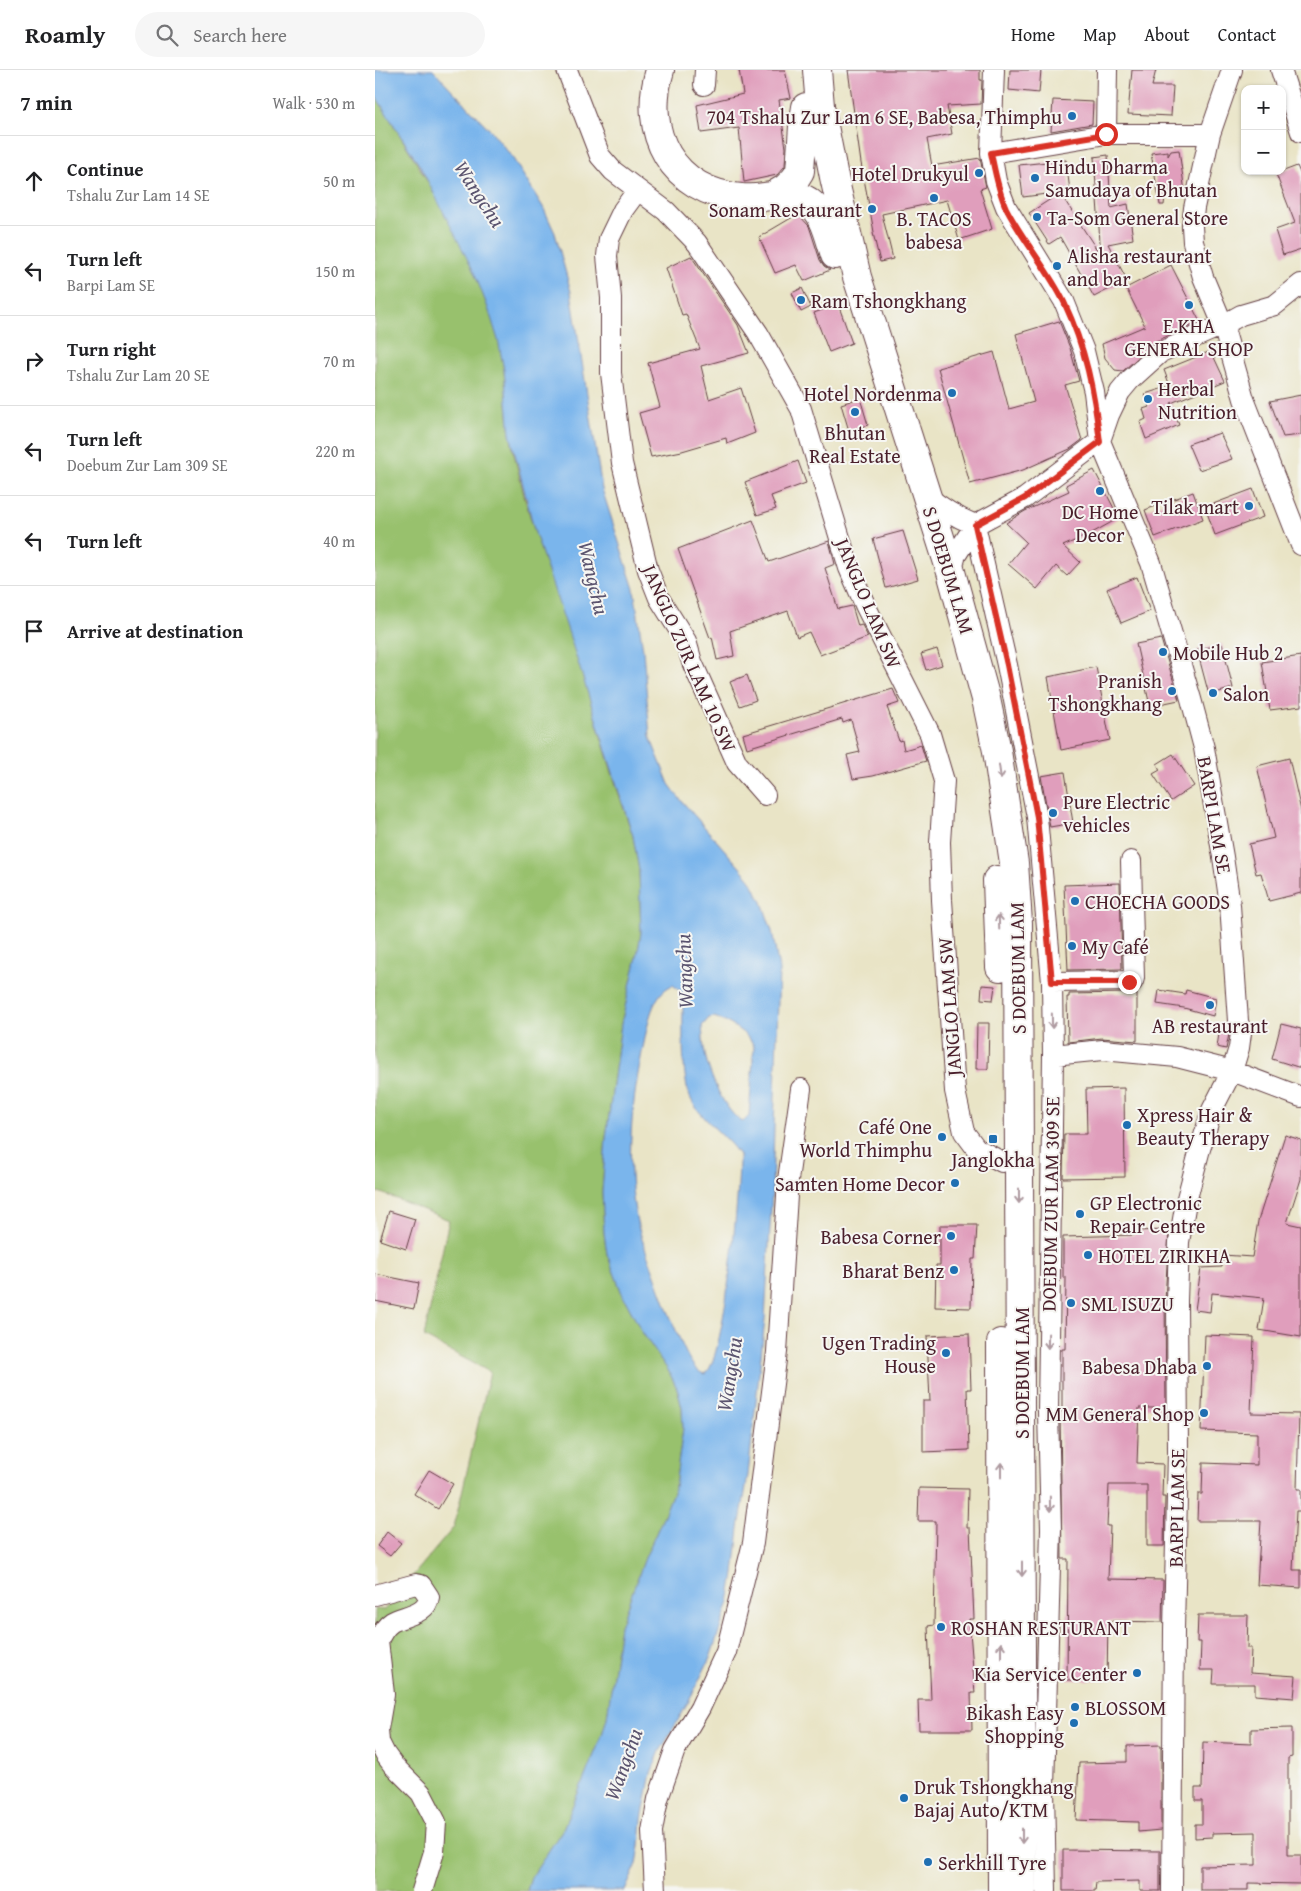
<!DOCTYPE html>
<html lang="en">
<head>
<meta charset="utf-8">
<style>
  :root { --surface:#fff; --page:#f6f6f6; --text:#202124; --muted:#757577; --line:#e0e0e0 }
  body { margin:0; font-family:"Gentium Book Plus",serif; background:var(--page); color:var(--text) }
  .controls { position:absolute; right:15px; top:15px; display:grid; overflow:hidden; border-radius:10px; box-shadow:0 1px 4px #0004 }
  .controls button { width:45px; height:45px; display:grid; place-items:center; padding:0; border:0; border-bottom:1px solid var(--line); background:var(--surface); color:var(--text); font:25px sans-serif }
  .stop { position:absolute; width:15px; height:15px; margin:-11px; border:4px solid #d93025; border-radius:50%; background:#fff }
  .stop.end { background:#d93025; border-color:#fff; box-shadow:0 1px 5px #0008 }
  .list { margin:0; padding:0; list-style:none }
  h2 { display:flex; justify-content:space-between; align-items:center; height:65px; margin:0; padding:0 20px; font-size:21px }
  h2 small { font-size:16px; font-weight:400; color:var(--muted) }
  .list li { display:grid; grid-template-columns:32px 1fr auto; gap:15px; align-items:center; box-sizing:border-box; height:90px; padding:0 20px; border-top:1px solid var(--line) }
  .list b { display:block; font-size:19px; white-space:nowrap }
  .list p { margin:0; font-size:16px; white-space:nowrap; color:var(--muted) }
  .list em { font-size:16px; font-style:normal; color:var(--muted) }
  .icon { flex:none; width:28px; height:28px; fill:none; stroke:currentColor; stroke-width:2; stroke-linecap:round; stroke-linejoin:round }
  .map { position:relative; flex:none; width:926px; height:1821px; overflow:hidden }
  header { display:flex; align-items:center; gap:30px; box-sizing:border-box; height:70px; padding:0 25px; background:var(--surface); border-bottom:1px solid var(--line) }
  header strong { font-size:24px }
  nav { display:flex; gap:28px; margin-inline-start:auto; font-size:18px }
  .search { width:350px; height:45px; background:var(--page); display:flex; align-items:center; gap:12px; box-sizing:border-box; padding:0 18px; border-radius:28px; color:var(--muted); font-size:19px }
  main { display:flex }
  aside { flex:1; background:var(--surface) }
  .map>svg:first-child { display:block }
</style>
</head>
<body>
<header>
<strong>Roamly</strong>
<div class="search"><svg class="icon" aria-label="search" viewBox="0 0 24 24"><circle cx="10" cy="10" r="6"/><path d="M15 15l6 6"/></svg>Search here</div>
<nav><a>Home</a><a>Map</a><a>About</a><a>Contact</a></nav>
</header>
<main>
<aside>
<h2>7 min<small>Walk · 530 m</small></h2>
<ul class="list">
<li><svg class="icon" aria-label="ahead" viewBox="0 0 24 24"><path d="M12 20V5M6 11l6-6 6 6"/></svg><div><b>Continue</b><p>Tshalu Zur Lam 14 SE</p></div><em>50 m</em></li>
<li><svg class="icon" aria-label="left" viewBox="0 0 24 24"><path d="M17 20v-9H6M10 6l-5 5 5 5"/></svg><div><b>Turn left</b><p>Barpi Lam SE</p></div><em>150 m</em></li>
<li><svg class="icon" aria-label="right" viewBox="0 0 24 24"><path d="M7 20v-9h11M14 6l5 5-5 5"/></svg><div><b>Turn right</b><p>Tshalu Zur Lam 20 SE</p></div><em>70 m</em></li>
<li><svg class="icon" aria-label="left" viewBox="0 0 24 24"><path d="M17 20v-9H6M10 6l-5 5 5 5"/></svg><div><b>Turn left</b><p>Doebum Zur Lam 309 SE</p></div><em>220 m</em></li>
<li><svg class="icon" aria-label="left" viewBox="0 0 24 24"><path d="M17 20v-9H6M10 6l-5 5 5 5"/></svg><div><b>Turn left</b></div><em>40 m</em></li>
<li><svg class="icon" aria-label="arrive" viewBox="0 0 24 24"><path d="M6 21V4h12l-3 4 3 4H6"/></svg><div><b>Arrive at destination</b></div></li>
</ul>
</aside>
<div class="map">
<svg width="926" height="1821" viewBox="0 0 926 1821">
  <rect width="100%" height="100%" fill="#f6f6f2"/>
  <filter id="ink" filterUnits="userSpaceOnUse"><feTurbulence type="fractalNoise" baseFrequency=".02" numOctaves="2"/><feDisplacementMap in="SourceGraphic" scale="10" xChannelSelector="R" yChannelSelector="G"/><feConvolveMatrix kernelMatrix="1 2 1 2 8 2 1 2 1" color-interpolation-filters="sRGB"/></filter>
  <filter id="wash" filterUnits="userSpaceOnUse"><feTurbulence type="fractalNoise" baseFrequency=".0096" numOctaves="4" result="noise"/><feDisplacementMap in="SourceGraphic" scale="20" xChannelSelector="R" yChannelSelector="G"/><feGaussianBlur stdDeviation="1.12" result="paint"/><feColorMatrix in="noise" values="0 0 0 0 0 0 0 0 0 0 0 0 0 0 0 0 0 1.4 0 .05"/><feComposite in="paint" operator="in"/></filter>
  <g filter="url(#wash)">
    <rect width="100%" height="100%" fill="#e9e4c6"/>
    <!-- green -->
    <path fill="#98c16d" stroke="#71704c" d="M0,25c46,74 100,160 123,244 8,31 8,63 12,95 4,22 10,44 15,65 13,47 30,91 45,136 21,67 40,135 63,201l6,34 2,63 -4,24 -16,67 -15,114 -4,54 2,41 3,21 16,42 19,36 26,38 9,18 5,20 1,20 -8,59 -12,31 -18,40 -25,68 -13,92 -6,20 -38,91 -32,49 -4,13h-152v-282l9,1 70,-83 36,-155 -66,-35 25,-117 -70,-28 -4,2z"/>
    <!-- water -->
    <path fill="#7ab5ec" stroke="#626a8c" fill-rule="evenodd" d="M0,0h58l60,63 19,24 31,50 12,26 16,59 31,197 32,100 9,61 7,87 19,47 11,15 70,80 12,23 10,29 7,38 -7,223 -7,127 -17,156 -9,53 -5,46 -5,28 -19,56 -22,45 -28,48 -9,22 -9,46 -2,27 -3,18 -12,27h-98l4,-13 32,-49 38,-91 6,-20 13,-92 25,-68 18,-40 12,-31 8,-59 -1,-20 -5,-20 -9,-18 -26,-38 -19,-36 -16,-42 -3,-21 -2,-41 4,-54 15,-114 16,-67 4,-24 -2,-63 -6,-34 -64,-202 -34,-101 -25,-99 -6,-64 -6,-30 -10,-32 -14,-36 -53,-104 -46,-73zM298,915l8,7 2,6c0,25 -2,77 7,99 8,20 37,39 49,58 1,30 -14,207 -34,219 -13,-2 -22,-28 -27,-39 -9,-20 -16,-40 -23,-60 -7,-19 -15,-39 -19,-58 -11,-57 -4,-118 8,-174 4,-19 8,-50 29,-58zM339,947c13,4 34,16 40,29l-5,70 -6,6c-18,-9 -34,-48 -38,-68 -2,-9 -2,-19 -3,-28l7,-8z"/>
    <g id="blocks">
      <!-- building -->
      <path fill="#e09ebc" d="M364,0h46l6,28 -12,2 7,48 -1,18 -8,9 -33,7 -5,-54 -38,5 -4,-28 46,-11z
        M473,0h132v10h2l-1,24 -34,2 5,28 -25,5 5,27 48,-8 6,29 -6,2 12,40 -33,11 -12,-40 -65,14 11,45 -13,3 -7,-29 1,-1 -13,-69z
        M635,0h31l-2,23 -30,-3z
        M757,0h24l-4,16h21l-2,30 -43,-2z
        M678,30l40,2 -1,22 -41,7z
        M804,80l6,42 -20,4 -1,9h-4l-9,-52 17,-2v5l3,-5z
        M733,85l3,53 17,-4 5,35 -25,5 19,36 -33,17 -34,-60 -11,7 -20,-31 31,-20 41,63 -7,-99z
        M691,90l4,31 -47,6 -4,-32z
        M922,96l4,9v74l-18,6 -8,-25 20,-7 -19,-49z
        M423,144l11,12 11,34 4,6 6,4 -26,11 -8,-16 -21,8 -16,-36z
        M316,186l47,69 11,28 -48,13 8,33 32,-11 14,45 -28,11 -1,-6 -44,13 -31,6 -12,-44 21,-6 -12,-44 52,-14 -14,-35 -4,1 -16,-47z
        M796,195l29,57 -44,19 -33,30 -8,-1 -10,-12 -3,-14 43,-18 -19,-38z
        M427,218l9,19 -10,5 -9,-19z
        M463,234l14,39 -23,9 -15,-39z
        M684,251l11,27 9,33 -14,4 17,55 -12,9 -47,21 -53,14 -32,-116 56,-16 15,57 25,-7 -18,-68z
        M836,281l14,30 -54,22 8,22 -33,14 -6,-17 6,-3 -3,-10 6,-2 -4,-13 25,-8 -6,-16z
        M926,325v40l-18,2 -13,-36z
        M485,328l8,27 -19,6 -8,-27z
        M845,363l12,26 -33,11 -11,-26z
        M423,391l8,22 -35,13 5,13 -19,6 -12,-33z
        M719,400l25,48 -27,15 -29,13 17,16 -13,14 -11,-10 -19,23 -29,-25 18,-22 -20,-19 19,-12 44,-20 -3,-6z
        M878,419l10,28 -48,18 -10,-28z
        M818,422l10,27 -48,18 -10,-27z
        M378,450l16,42 60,-21 6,23 -10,4 13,41 14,-3 6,20 4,-1 6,12 -48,18 -11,-23 -12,5 -9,-26 -58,20 4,25 -17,4 -5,-23 -2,1 -32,-89z
        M528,461l15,48 -32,9 -13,-49z
        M762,507l13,34 -29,12 -14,-34z
        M786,569l18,61 -29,6 -14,-62z
        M847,574l11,44 -24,7 -12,-45z
        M562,579l5,16 -16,5 -5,-16z
        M926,586v50l-31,4 -8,-48z
        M721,597l14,73 -49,10 -13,-73z
        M372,605l9,25 -16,6 -10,-24z
        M518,619l6,14 -12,4 12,34 3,-1 2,10 17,-5 5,16 -53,15 -20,3 -6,-24 13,-3 -9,-32 -8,3 -1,-4 -95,29 -4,-14z
        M798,684l21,32 -23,15 -18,-27 7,-4 -3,-6z
        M914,688l12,53v82l-32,8 -8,-28 -5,1 -7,-30 25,-6 -17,-72z
        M690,702l8,51 -23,4 -9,-51z
        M745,813l2,86 -54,1 -4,-85z
        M607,915l13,1 -2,14 -12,-1z
        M784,920l26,4 1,-4 30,8 -3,18 -29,-8 -27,-4z
        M754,923v1h8v47l-35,-3 -34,4 -1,-45h2v-3z
        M602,953h12l-1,45 -1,1h-11z
        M906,954l20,5v39l-29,-9z
        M845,957l7,1 2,6 -3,15 -9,-2z
        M749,1018l1,89 -62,1 1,-44h23l-1,-45z
        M910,1065l16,5v39l-14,44 14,3v111l-42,-7 5,-32 -52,-5 -2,19 -15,-2 6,-42 21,-1 1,-12 29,2 6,-36z
        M14,1141l26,8 -9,30 -26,-9z
        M565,1155h37l-2,34h-3l-1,49 -36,-1 1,-42h4z
        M794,1160l-4,71 1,107h-27l-2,55 26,1 -1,33h3l-1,49h-17v-61h-38l-2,41h3l-2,53 55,1 -1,42 -54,-1 -1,59h-40l1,-121h-6l-2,-147h2v-63h3l1,-71h-3v-41l71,-2v-4z
        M0,1204l44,9 -5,26 -39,-8z
        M594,1264l2,55h-4l2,61 -46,2v-51h7l-3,-65z
        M830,1265l49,2 -3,76 48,1 -2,75h4v22h-5l-3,59h8v18l-44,-3 4,-64h-64l1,-27h4l1,-31 54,2v-32l-56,-2z
        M54,1400l24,14 -15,25 -24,-15z
        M544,1418l49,1 -1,39h3l4,91h-5l6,74h-4l1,37h-53l-1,-30h13l-3,-74 6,-1 2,-104h-18z
        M12,1462l14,11 -11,13 -13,-10z
        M823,1545h50l-1,33h4l-1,25 46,3 -2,22 -39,-3v-11h-42l1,-14h-14l1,-28h-4z
        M917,1658v29l-4,1v97h13v29l-53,-1v7h-48v-24l56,-1v-33l-44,1v4l-17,1v-14h7v-23h-7v-13h7l1,-46 48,2v-15z
        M786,1675v85l-23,2v-10l-62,-2 3,-57 48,-1v-16z
        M688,1780l97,1v40h-20v-10l-44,1 -1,9h-32z"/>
    </g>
  </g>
  <g filter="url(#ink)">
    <use href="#blocks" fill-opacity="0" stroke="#623d42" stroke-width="1"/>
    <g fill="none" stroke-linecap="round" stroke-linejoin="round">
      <defs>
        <path id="minor" d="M192,0l33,86 13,15 53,40 31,32 61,90 43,76 48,159 17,39 64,127 14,47 -4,61 2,58 13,191 9,41 12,16 26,14
          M619,0l-3,83 5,28 10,26 58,94 20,50 10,41 6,49 51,122 40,136 13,49 19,109 7,48 8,116 3,12 -2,15 -7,23 -20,39 -12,39 -14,53 -7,40 -2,59 1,150 -4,179 -2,261
          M857,0l-22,64 -16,74 -2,18 1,16 10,35 20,48 21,74 57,146
          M906,0l20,62
          M329,15l1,-15
          M731,64l1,-64
          M616,83l115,-19h104
          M262,121l-14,19 -14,29 -2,17 4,42v75l11,90 26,107 11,28 27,43 6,21 45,101 28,32
          M551,425c16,14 30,22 49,30
          M600,455l32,140 30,152 15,165 1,73 -5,357 3,117 -7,259 2,103
          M576,502l5,-17 19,-30 50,-27 75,-57 9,-26 11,-23 10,-12 31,-28 62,-27 18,-10 34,-10 26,-21
          M677,912l81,-1 1,-3 -3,-117
          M678,985l50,-5 74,7 55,14 69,26
          M0,1525l41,-11 5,1 8,12c-2,17 -24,18 -37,25 -6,4 -11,12 -14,19l6,53 -6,35 1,13 6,12 8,11 28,28 15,29 -2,30 -12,39
          M280,1821l-3,-60 6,-32 17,-49 25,-42 26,-56 27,-109 24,-191 11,-172 13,-91"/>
        <path id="highway" d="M285,0c-19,63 12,121 81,128 23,3 45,-11 67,3 17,12 21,36 27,54
          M442,0l3,36 14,71 23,100 94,295 35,127 11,52 17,112 4,60 4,968
          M399,125l12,-7 9,-9 5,-8 3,-45 3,-19
          M622,810l3,87
          M626,1273l1,548"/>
      </defs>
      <!-- minor casing -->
      <use href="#minor" stroke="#623d42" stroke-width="22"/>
      <!-- highway casing -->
      <use href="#highway" stroke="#623d42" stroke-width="30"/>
      <!-- minor -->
      <use href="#minor" stroke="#fff" stroke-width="20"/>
      <!-- highway -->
      <use href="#highway" stroke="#fff" stroke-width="28"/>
    </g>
    <!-- one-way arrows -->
    <defs><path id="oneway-shaft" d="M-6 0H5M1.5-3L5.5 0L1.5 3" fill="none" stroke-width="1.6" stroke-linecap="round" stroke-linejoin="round" transform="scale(1.25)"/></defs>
    <g stroke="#ae9aa0">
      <use href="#oneway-shaft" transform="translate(625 702) rotate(82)"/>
      <use href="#oneway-shaft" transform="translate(624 852) rotate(-92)"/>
      <use href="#oneway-shaft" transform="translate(677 951) rotate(89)"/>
      <use href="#oneway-shaft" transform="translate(644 1126) rotate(90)"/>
      <use href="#oneway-shaft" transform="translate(673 1271) rotate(91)"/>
      <use href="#oneway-shaft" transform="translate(626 1400) rotate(-90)"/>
      <use href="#oneway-shaft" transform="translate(675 1434) rotate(89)"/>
      <use href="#oneway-shaft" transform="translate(647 1499) rotate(90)"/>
      <use href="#oneway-shaft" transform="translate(626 1580) rotate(-90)"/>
      <use href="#oneway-shaft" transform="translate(647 1766) rotate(90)"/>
    </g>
  </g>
  <g fill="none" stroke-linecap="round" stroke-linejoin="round" filter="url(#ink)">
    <!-- route -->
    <path stroke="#d93025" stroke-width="6" d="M731,64l-115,19c4,19 7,37 15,55 17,33 42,61 58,94 22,47 30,89 36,140l-75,56 -50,27 32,140 30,152 15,165h77"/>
  </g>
  <!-- markers -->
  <g fill="#1f6fb2" stroke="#f6f6f2" stroke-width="2">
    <circle cx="697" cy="46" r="5"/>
    <circle cx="604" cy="103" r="5"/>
    <circle cx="660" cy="108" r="5"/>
    <circle cx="559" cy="128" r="5"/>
    <circle cx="497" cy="139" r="5"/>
    <circle cx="662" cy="147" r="5"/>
    <circle cx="682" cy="196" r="5"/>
    <circle cx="426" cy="230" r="5"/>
    <circle cx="814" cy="235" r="5"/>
    <circle cx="577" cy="323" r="5"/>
    <circle cx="773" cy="329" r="5"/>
    <circle cx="480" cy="342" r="5"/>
    <circle cx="725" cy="421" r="5"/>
    <circle cx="874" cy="436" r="5"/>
    <circle cx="788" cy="582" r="5"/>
    <circle cx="797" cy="621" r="5"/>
    <circle cx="838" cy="623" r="5"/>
    <circle cx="678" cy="743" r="5"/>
    <circle cx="700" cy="831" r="5"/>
    <circle cx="697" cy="876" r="5"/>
    <circle cx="835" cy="935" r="5"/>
    <circle cx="752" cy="1055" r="5"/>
    <circle cx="567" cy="1067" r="5"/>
    <rect x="613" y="1064" width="10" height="10" rx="2.5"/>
    <circle cx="580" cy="1113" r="5"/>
    <circle cx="705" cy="1144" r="5"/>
    <circle cx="576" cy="1166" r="5"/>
    <circle cx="713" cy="1185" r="5"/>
    <circle cx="579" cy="1200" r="5"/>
    <circle cx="696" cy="1233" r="5"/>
    <circle cx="571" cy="1283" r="5"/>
    <circle cx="832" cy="1296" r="5"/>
    <circle cx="829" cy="1343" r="5"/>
    <circle cx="566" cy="1557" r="5"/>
    <circle cx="762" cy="1603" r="5"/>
    <circle cx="700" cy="1637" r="5"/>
    <circle cx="699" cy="1653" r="5"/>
    <circle cx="529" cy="1728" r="5"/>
    <circle cx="553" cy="1792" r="5"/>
  </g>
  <g text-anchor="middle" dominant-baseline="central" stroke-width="4" stroke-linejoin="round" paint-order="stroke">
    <!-- poi labels -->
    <g font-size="20" fill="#4a1f2b" stroke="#f6f6f2" text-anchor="start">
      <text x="687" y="46" text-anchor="end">704 Tshalu Zur Lam 6 SE, Babesa, Thimphu</text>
      <text x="670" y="96">Hindu Dharma<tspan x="670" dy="23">Samudaya of Bhutan</tspan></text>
      <text x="594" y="103" text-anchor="end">Hotel Drukyul</text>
      <text x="487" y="139" text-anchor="end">Sonam Restaurant</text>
      <text x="672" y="147">Ta-Som General Store</text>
      <text x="559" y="148" text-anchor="middle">B. TACOS<tspan x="559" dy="23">babesa</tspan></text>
      <text x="692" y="185">Alisha restaurant<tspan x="692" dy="23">and bar</tspan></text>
      <text x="436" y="230">Ram Tshongkhang</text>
      <text x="814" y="255" text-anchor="middle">E.KHA<tspan x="814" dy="23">GENERAL SHOP</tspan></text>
      <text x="783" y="318">Herbal<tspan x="783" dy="23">Nutrition</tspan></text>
      <text x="567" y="323" text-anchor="end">Hotel Nordenma</text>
      <text x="480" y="362" text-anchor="middle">Bhutan<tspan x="480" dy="23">Real Estate</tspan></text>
      <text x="864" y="436" text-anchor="end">Tilak mart</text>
      <text x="725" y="441" text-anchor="middle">DC Home<tspan x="725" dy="23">Decor</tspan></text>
      <text x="798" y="582">Mobile Hub 2</text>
      <text x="787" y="610" text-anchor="end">Pranish<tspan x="787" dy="23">Tshongkhang</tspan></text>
      <text x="848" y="623">Salon</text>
      <text x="688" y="731">Pure Electric<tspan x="688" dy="23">vehicles</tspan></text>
      <text x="710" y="831">CHOECHA GOODS</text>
      <text x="707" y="876">My Café</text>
      <text x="835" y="955" text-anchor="middle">AB restaurant</text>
      <text x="762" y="1044">Xpress Hair &amp;<tspan x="762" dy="23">Beauty Therapy</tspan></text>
      <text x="557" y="1056" text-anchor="end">Café One<tspan x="557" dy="23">World Thimphu</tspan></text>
      <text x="618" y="1089" text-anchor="middle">Janglokha</text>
      <text x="570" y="1113" text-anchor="end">Samten Home Decor</text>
      <text x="715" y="1132">GP Electronic<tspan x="715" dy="23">Repair Centre</tspan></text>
      <text x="566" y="1166" text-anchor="end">Babesa Corner</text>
      <text x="723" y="1185">HOTEL ZIRIKHA</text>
      <text x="569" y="1200" text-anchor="end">Bharat Benz</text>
      <text x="706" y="1233">SML ISUZU</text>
      <text x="561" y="1272" text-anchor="end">Ugen Trading<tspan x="561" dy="23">House</tspan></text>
      <text x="822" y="1296" text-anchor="end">Babesa Dhaba</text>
      <text x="819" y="1343" text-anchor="end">MM General Shop</text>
      <text x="576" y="1557">ROSHAN RESTURANT</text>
      <text x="752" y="1603" text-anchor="end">Kia Service Center</text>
      <text x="710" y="1637">BLOSSOM</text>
      <text x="689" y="1642" text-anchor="end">Bikash Easy<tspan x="689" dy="23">Shopping</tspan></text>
      <text x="539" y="1716">Druk Tshongkhang<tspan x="539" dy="23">Bajaj Auto/KTM</tspan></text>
      <text x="563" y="1792">Serkhill Tyre</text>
    </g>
    <!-- street labels -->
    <g font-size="20" fill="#4a1f2b" stroke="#f6f6f2">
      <text transform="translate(574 500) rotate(73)">S DOEBUM LAM</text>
      <text transform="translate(494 533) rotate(67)">JANGLO LAM SW</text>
      <text transform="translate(315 588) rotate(66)">JANGLO ZUR LAM 10 SW</text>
      <text transform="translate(840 745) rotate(80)">BARPI LAM SE</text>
      <text transform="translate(642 898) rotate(-91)">S DOEBUM LAM</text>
      <text transform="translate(574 937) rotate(-94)">JANGLO LAM SW</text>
      <text transform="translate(675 1134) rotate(-89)">DOEBUM ZUR LAM 309 SE</text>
      <text transform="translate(646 1303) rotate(-90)">S DOEBUM LAM</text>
      <text transform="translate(801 1438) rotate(-89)">BARPI LAM SE</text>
    </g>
    <!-- water labels -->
    <g font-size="21" font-style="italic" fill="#5b546f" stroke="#f6f6f2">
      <text transform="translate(105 124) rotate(57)">Wangchu</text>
      <text transform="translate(219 508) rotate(77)">Wangchu</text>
      <text transform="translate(309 901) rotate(-92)">Wangchu</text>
      <text transform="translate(354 1304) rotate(-81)">Wangchu</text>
      <text transform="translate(248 1694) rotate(-70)">Wangchu</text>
    </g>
  </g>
</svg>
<div class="controls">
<button>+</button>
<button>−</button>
</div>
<div class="stop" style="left:731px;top:64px"></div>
<div class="stop end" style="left:754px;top:912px"></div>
</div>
</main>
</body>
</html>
